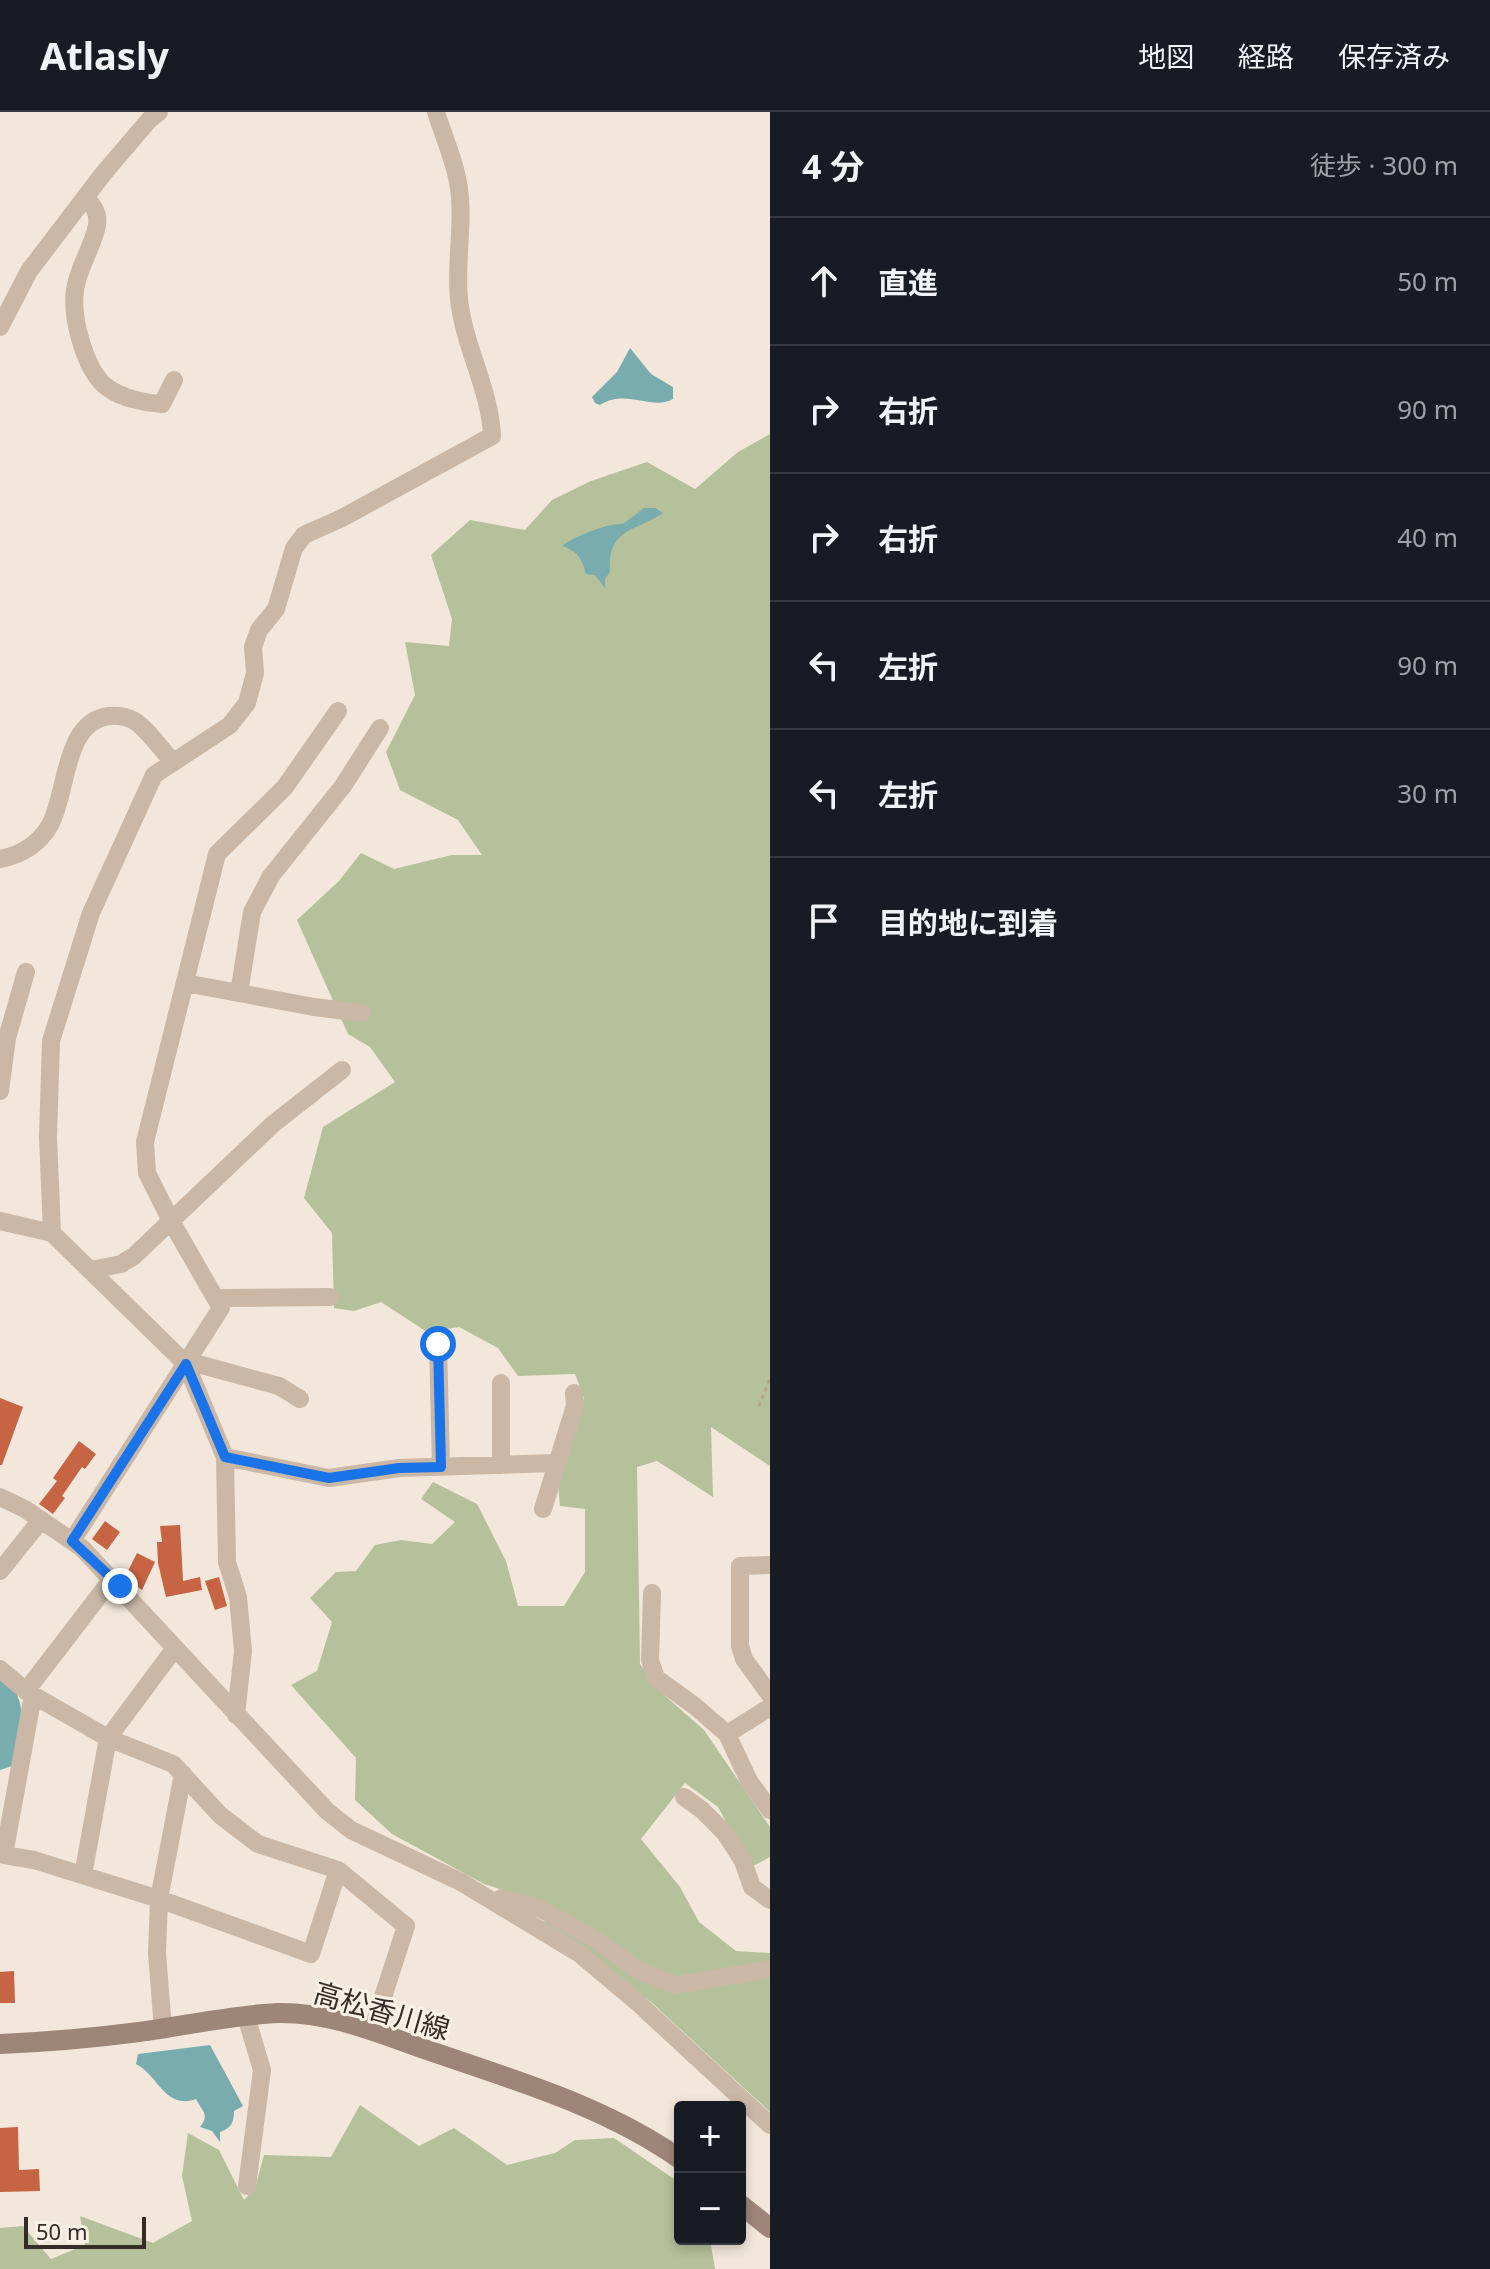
<!DOCTYPE html>
<html lang="ja">
<head>
<meta charset="utf-8">
<style>
  :root { --surface:#171b24; --page:#242831; --text:#f1f3f6; --muted:#9ea1a6; --line:#363941 }
  body { margin:0; font-family:"Noto Sans","Noto Sans JP",sans-serif; background:var(--page); color:var(--text) }
  .controls { position:absolute; right:24px; bottom:24px; display:grid; overflow:hidden; border-radius:8px; box-shadow:0 4px 12px #0003 }
  .controls button { width:72px; height:72px; display:grid; place-items:center; padding:0; border:0; border-bottom:2px solid var(--line); background:var(--surface); color:var(--text); font:40px sans-serif }
  .scale { position:absolute; left:24px; bottom:20px; width:122px; box-sizing:border-box; padding-left:8px; border:4px solid #362c27; border-top:0; font-size:22px; line-height:28px; white-space:nowrap; color:#362c27; -webkit-text-stroke:6px #f9f1e6; paint-order:stroke }
  .stop { position:absolute; width:24px; height:24px; margin:-18px; border:6px solid #1a73e8; border-radius:50%; background:#fff }
  .stop.end { background:#1a73e8; border-color:#fff; box-shadow:0 2px 8px #0008 }
  .list { margin:0; padding:0; list-style:none }
  h2 { display:flex; justify-content:space-between; align-items:center; height:104px; margin:0; padding:0 32px; font-size:34px }
  h2 small { font-size:26px; font-weight:400; color:var(--muted) }
  .list li { display:grid; grid-template-columns:52px 1fr auto; gap:24px; align-items:center; box-sizing:border-box; height:128px; padding:0 32px; border-top:2px solid var(--line) }
  .list b { display:block; font-size:30px; white-space:nowrap }
  .list em { font-size:26px; font-style:normal; color:var(--muted) }
  .icon { flex:none; width:44px; height:44px; fill:none; stroke:currentColor; stroke-width:2; stroke-linecap:round; stroke-linejoin:round }
  .map { position:relative; flex:none; width:770px; height:2157px; overflow:hidden }
  header { display:flex; align-items:center; gap:48px; box-sizing:border-box; height:112px; padding:0 40px; background:var(--surface); border-bottom:2px solid var(--line) }
  header strong { font-size:38px }
  nav { display:flex; gap:44px; margin-inline-start:auto; font-size:28px }
  main { display:flex }
  aside { flex:1; background:var(--surface) }
  .map>svg:first-child { display:block }
</style>
</head>
<body>
<header>
<strong>Atlasly</strong>
<nav><a>地図</a><a>経路</a><a>保存済み</a></nav>
</header>
<main>
<div class="map">
<svg width="770" height="2157" viewBox="0 0 770 2157">
  <rect width="100%" height="100%" fill="#f2e7da"/>
  <!-- green -->
  <path fill="#b4c19a" d="M770,322v1032l-59,-39 2,70 -56,-36 -20,6 3,197 23,30 41,36 66,97v30l-19,10 -33,-60 -33,-24 -44,56 39,48 19,35 37,29 34,2v159l-119,-110 -107,-79 6,-18 -66,-21 -92,-50 -37,-34 1,-42 -65,-73 26,-14 15,-49 -22,-24 26,-26 20,-1 19,-26 26,-5 31,4 23,-22 -34,-23 12,-17 44,22 29,57 12,45h46l21,-34v-63l-25,-3 -3,-34 27,-74 -9,-24 -57,2 -20,-28 -39,-21 -32,5 -46,-30 -27,9 -20,-3 -2,-75 -28,-35 19,-71 72,-45 -25,-35 -22,-13 -51,-114 42,-39 22,-28 33,16 58,-14h30l-24,-35 -58,-30 -14,-38 29,-57 -10,-53 44,4 3,-27 -21,-64 39,-35 55,10 27,-30 39,-19 56,-19 48,27 43,-37z
    M360,1993l59,41 35,-18 53,37 48,-12 20,-13 39,-2 66,45v56h30l5,30h-715v-41l23,-2 28,33 34,-14 -5,-29 73,27 39,-22 -10,-45 6,-43 31,17 25,50 11,-12 9,-33 67,2z"/>
  <!-- water -->
  <path fill="#79acaf" d="M630,236l21,26 22,13v12c-22,12 -47,-11 -73,6l-5,-2 -3,-6 25,-25z
    M644,396h11l8,5c-28,19 -56,15 -53,59l-5,7v9l-10,-13 -9,-1c-4,-15 -8,-23 -24,-28 13,-10 45,-23 61,-22z
    M0,1564c34,25 19,54 12,90l-12,4z
    M210,1933l33,61 -9,5c0,12 -3,17 -14,21v10l-8,-11 -12,-4c10,-12 2,-16 -4,-28 -31,11 -37,-23 -60,-35l2,-10z"/>
  <!-- building -->
  <path fill="#c76443" d="M0,1286l23,9 -21,58h-2z
    M79,1329l17,13 -11,15 -3,-2 -20,29 3,2 -12,16 -14,-10 18,-23 -4,-3z
    M105,1409l15,11 -13,18 -15,-11z
    M180,1413l3,56 17,-4 2,13 -36,7 -8,-34 -1,-21h5l-2,-16z
    M137,1441l18,9 -13,28 -17,-13z
    M219,1465l8,29 -12,4 -10,-29z
    M14,1859l1,32h-15v-31z
    M18,2015l1,43 20,-1 1,22 -40,1v-64z"/>
  <g fill="none" stroke-linecap="round" stroke-linejoin="round">
    <!-- path -->
    <path stroke="#b6a190" stroke-width="3" stroke-dasharray="4 4" stroke-linecap="butt" d="M759,1294l11,-28"/>
    <!-- minor -->
    <path stroke="#cab7a6" stroke-width="18" d="M85,85c8,8 14,16 12,28 -4,22 -19,42 -22,65 -4,27 10,82 33,98 14,10 36,15 54,16l12,-24
      M0,215l29,-56 74,-97 46,-54 10,-8
      M0,747c21,-4 39,-15 50,-34 18,-33 13,-103 59,-109 9,-1 16,0 24,4 15,9 27,28 39,41
      M185,871l129,24 48,6
      M239,881l13,-81 19,-36 72,-90 37,-58
      M0,979l7,-53 19,-66
      M0,1109l52,12 134,131 39,93 2,105 11,35 5,54 -7,64
      M52,1121l-4,-96 3,-96 40,-128 63,-138 76,-50 17,-22 8,-30 -2,-26 6,-17 17,-21 18,-61 10,-13 38,-17 150,-82c-2,-47 -28,-89 -33,-137 -4,-38 6,-78 -1,-117 -4,-23 -15,-47 -22,-70
      M91,1158l30,-6 13,-8 139,-132 69,-54
      M215,1186l115,-1
      M438,1232l3,123
      M186,1252h12l81,22 21,13
      M501,1271v82
      M225,1345l104,21 70,-10 158,-5
      M0,1385l25,12 57,39 245,263 24,19 110,52 119,72 57,48 133,123
      M543,1397l32,-103 -1,-13
      M72,1429l149,-233 -50,-87 -24,-48 -2,-31 72,-288 68,-67 53,-76
      M770,1453l-30,1v80l4,13 26,36
      M0,1459l41,-51
      M652,1481l-2,67 6,18 40,29 31,27 22,47 21,29
      M0,1557l26,22 82,47 65,26 47,51 38,29 80,26 68,56 -34,105
      M26,1579l86,-112
      M33,1583l-29,160 30,5 125,39 152,55 27,-84
      M727,1622l43,-27
      M684,1685l18,13 23,23 18,28 9,26 18,13
      M83,1763l25,-137 67,-90
      M497,1789l5,-3 37,10 56,31 43,31 37,15 95,-16
      M246,1904l16,54 -15,116
      M163,1917l-6,-76 2,-54 24,-125"/>
    <!-- secondary -->
    <path stroke="#9d8577" stroke-width="20" d="M0,1932c47,-2 93,-6 139,-12 46,-6 92,-17 139,-19 55,-1 107,23 158,40 84,29 170,54 244,106
      M740,2092l30,24"/>
  </g>
  <g fill="none" stroke-linecap="round" stroke-linejoin="round">
    <!-- route -->
    <path stroke="#1a73e8" stroke-width="10" d="M120,1474l-48,-45 114,-177 39,93 104,21 70,-10 42,-1 -3,-123"/>
  </g>
  <g text-anchor="middle" dominant-baseline="central" stroke-width="6" stroke-linejoin="round" paint-order="stroke">
    <!-- street labels -->
    <g font-size="28" fill="#362c27" stroke="#f9f1e6">
      <text transform="translate(382 1898) rotate(16)">高松香川線</text>
    </g>
  </g>
</svg>
<div class="controls">
<button>+</button>
<button>−</button>
</div>
<div class="scale">50 m</div>
<div class="stop" style="left:438px;top:1232px"></div>
<div class="stop end" style="left:120px;top:1474px"></div>
</div>
<aside>
<h2>4 分<small>徒歩 · 300 m</small></h2>
<ul class="list">
<li><svg class="icon" aria-label="ahead" viewBox="0 0 24 24"><path d="M12 20V5M6 11l6-6 6 6"/></svg><div><b>直進</b></div><em>50 m</em></li>
<li><svg class="icon" aria-label="right" viewBox="0 0 24 24"><path d="M7 20v-9h11M14 6l5 5-5 5"/></svg><div><b>右折</b></div><em>90 m</em></li>
<li><svg class="icon" aria-label="right" viewBox="0 0 24 24"><path d="M7 20v-9h11M14 6l5 5-5 5"/></svg><div><b>右折</b></div><em>40 m</em></li>
<li><svg class="icon" aria-label="left" viewBox="0 0 24 24"><path d="M17 20v-9H6M10 6l-5 5 5 5"/></svg><div><b>左折</b></div><em>90 m</em></li>
<li><svg class="icon" aria-label="left" viewBox="0 0 24 24"><path d="M17 20v-9H6M10 6l-5 5 5 5"/></svg><div><b>左折</b></div><em>30 m</em></li>
<li><svg class="icon" aria-label="arrive" viewBox="0 0 24 24"><path d="M6 21V4h12l-3 4 3 4H6"/></svg><div><b>目的地に到着</b></div></li>
</ul>
</aside>
</main>
</body>
</html>
